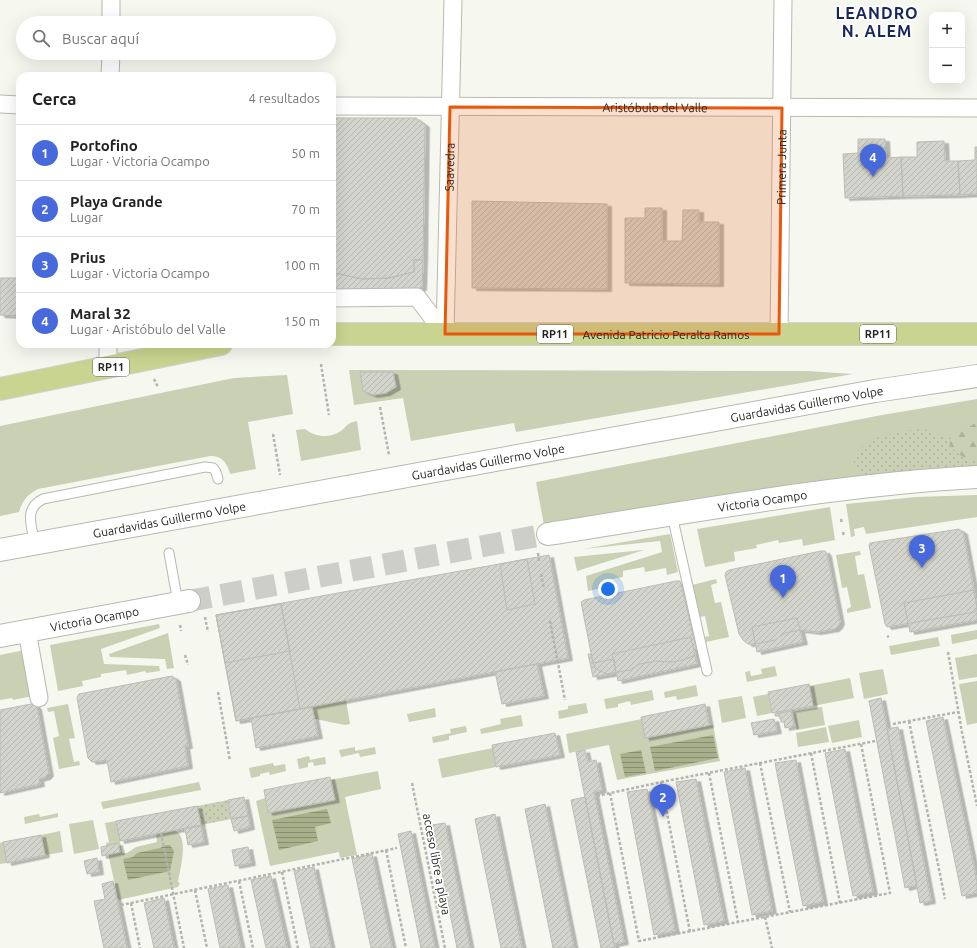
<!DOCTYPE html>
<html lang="es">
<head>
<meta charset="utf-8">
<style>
  :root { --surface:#fff; --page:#f2f2f2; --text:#222; --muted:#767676; --line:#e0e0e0; --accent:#4869dc }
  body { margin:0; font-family:Ubuntu,sans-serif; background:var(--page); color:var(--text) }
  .controls { position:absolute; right:12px; top:12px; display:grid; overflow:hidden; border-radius:8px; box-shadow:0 4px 16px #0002 }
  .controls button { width:36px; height:36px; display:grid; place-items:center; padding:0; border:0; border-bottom:1px solid var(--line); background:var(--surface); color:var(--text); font:20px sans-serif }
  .you { position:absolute; left:608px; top:589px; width:14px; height:14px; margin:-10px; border:3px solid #fff; border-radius:50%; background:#1a73e8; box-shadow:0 0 0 6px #1a73e833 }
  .badge { display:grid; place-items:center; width:26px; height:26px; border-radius:50%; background:var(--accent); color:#fff; font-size:13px; font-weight:700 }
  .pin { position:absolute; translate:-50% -33px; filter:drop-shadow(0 1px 2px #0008) }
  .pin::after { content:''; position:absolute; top:21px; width:14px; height:12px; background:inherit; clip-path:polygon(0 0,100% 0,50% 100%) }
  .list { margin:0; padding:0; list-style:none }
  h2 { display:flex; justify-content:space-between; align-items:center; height:52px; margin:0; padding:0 16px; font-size:17px }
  h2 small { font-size:13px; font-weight:400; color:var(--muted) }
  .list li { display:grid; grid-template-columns:26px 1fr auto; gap:12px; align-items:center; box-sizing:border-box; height:56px; padding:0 16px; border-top:1px solid var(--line) }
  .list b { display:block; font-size:15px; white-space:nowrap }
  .list p { margin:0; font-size:13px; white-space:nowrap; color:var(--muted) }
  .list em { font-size:13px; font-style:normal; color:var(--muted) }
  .icon { flex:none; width:22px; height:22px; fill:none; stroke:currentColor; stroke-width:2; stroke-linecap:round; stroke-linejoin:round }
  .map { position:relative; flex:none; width:977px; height:948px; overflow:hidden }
  .search { position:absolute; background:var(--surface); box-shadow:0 4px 16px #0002; left:16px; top:16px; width:320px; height:44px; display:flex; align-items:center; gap:10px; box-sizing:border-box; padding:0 14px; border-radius:22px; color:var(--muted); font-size:15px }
  .panel { position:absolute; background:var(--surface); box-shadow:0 4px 16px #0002; left:16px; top:72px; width:320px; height:276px; border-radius:12px }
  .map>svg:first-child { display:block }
</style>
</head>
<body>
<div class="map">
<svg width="977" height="948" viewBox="0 0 977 948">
  <defs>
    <pattern id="forest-firs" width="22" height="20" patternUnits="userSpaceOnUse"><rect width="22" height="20" fill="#c9d0b4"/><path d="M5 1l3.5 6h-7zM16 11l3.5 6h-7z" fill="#acb29a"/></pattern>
    <pattern id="garden-dots" width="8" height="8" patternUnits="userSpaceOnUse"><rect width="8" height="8" fill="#c9d0b4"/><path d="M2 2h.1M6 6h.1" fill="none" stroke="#acb29a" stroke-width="1.8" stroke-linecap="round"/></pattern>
    <pattern id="water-rules" width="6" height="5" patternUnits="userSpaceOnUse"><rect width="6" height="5" fill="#a7af8b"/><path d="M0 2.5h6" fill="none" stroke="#888e71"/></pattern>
    <pattern id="building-hatch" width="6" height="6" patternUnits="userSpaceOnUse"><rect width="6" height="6" fill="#d3d5cd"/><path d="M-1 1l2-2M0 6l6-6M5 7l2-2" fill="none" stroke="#b5b7b0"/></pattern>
    <filter id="shadow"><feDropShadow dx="4.5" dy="2.5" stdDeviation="0" flood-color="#0004"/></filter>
  </defs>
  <rect width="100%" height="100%" fill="#f6f8f0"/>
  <!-- grass -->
  <path fill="#c9d0b4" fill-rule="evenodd" d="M349,370l458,1 46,3 -337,58 -2,-9 -103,18 -8,-43 -49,7z
    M287,375l6,39 -45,8 8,47 -26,5c-3,-11 -7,-18 -20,-18l-172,33c-11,6 -16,12 -19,23l-19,4v-90l234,-48z
    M977,399v68l-433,58 -8,-43 346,-67z
    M357,421l4,29 -60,11 -5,-31 9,-1c10,8 24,10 36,2 7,-6 6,-8 16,-10z
    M977,495v22l-111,17 -2,-7 -10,2 1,7 -4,1 -5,-33 70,-7z
    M830,507l5,33 -32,6 -1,-7 -23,4 -1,-3 -22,5 1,3 -23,4 1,9 -30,6 -8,-38z
    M670,534l8,38 -11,3 -1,-7 -21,4 -1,-5 -21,4v6l-21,4 1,7 -15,3 -2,-15 76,-24 -2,-11 -77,8z
    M643,550h1l-67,21 -3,-14z
    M860,551l1,4 -6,1 3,19 6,-1 7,34 -24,5v-4l4,-2 -4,-20 -5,1 -6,-33z
    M716,579l1,4 -6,2 4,18 6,-1 8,35 -23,5 -1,-5 4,-1 -4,-20 -5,1 -8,-32z
    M159,624l1,4 -59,21 3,15 55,2 1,5 -14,2 -1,-2 -18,4 -1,-5 -25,4v3l-19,4 1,5 -25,5 -8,-46z
    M977,630v9l-25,5 -1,-9z
    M168,633l6,35 -7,1 -2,-10 -55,-2 -1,-3z
    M938,637l2,9 -49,9 -2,-9z
    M25,650l8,46 -20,4 -1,-2 -12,2v-45z
    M977,654v23l-18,3 -4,-22z
    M775,666l2,10 -30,6 -2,-10 5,-1 1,5 11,-2 -1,-5z
    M883,669l5,25 -24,5 -5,-26z
    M850,678l4,20 -41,8 -4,-20z
    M977,681v42l-10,2 -8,-41z
    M696,685l2,11 -21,4 -1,-4 -11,2 -1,-6z
    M652,690l2,10 -23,5 -1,-4 -12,3v3l-12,2 -2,-10z
    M768,694l4,19 -15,3 -4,-19z
    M742,696l4,22 -24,5 -4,-23z
    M346,700l4,24 -5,1 -30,-6 -3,-12z
    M586,703l2,10 -29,6 -1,-8 10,-2v-3z
    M68,704l7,34 -6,1 5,23 5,-1 1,4 -21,4 -6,-31 6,-2 -5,-25 -6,1 -1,-4z
    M822,707l3,18 -28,5 -4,-18z
    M435,708l1,9 -27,5 -2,-8z
    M521,715l2,11 -42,8 -1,-5 21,-5 -1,-5z
    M642,719l4,19 67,-13 7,36 -103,19 -8,-35 -40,8 -3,-19z
    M859,720l3,17 -30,6 -4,-17z
    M466,726l1,6 -18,4v4l-16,3 -1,-6 19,-4 -1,-4z
    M826,727l3,15 -31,5 -2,-14z
    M355,747v4l20,-4 1,7 -16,3 -1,-4 -18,4 -2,-7z
    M493,748l3,19 -54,11 -4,-19z
    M309,756l1,4 15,-3 1,7 -12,2 -1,-4 -5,1v4l-9,2 -2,-10z
    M273,763l1,3 11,-2 1,7 -16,4 -1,-3 -9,2v2l-9,2 -2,-10z
    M378,771l3,18 -36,8 12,58 -17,3 -1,-6 -69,14 -14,-65 9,-3 3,15 66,-13 -4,-20z
    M199,782l2,8 -98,19 -2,-7z
    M197,806l4,19 -27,5c16,6 6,38 4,52l2,1 -2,4 -60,13 -12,-57 3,-1 -4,-19zM156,834l1,8 -21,5 -9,6h-5l-2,-12z
    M58,813v4l-33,7 -1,-7 15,-3 1,3z
    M93,820l6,29 -25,5 -5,-30z
    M60,831l3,21 -18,3 -4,-20z
    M3,842l4,21 -7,1v-21z"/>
  <!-- forest -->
  <path fill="url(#forest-firs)" d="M974,424h3v38c-11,-2 -22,-9 -28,-18l2,-6z"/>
  <!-- garden -->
  <path fill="url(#garden-dots)" d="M924,429l20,8 7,1 -2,6c6,9 17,16 28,18v5l-112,9c-7,-2 -10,-6 -11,-13 -2,-26 52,-33 70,-34z
    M228,800l3,19 -30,6 -4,-19z"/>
  <!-- water -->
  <path fill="url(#water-rules)" d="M713,735l5,23 -63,13 -5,-24z
    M641,750l5,23 -21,4 -5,-23z
    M327,809l4,14 -16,4 3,14 -39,9 -7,-30z
    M166,845h4l4,6 -4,20 -42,9 -5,-21 10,-2 4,-4 23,-5z"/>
  <!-- building -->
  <path fill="url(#building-hatch)" stroke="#bbbdb5" filter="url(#shadow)" d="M332,118h84l9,7 -2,135h-9v12l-25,6 -27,1 -27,-6v-11h-3z
    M858,139h27l1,19 15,-1 2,39 -58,2 -2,-44 15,-1z
    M944,141l1,20h13l2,34 -57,1 -2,-39h16v-15z
    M975,147h2v47l-17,1 -2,-34 17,-1z
    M472,201l135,3v85l-135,-1z
    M645,208h17v33h20l1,-31h16v12h20v62l-94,-1v-65h20z
    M18,252h2v64l-20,-1v-37h17z
    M414,260h9l-1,28 -20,5 -70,-1v-30h3v11l27,6 27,-1 25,-6z
    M360,372h33l3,15 -10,6 -13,2 -10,-4z
    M959,529l4,3 14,74 -1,4 -1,2 -88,15 -2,-3 -16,-79 1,-2z
    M821,551h4l2,3 13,68 -2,4 -3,3 -18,3 -17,-2 -15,3 -10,7 -20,4h-7l-5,-4 -4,-6 -14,-59 1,-3 3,-2z
    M549,555l19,103 -332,63 -20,-106z
    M527,559l8,45 -28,6 -7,-46z
    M676,581h4l1,3 15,63 -1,6 -2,3 -10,4 -11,2 -17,-1 -15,3 -11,6 -15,3 -7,1 -11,-5 -3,-6 -12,-61 3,-2z
    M974,590l3,17v13l-67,12 -6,-29z
    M281,604l19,105 -64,12 -20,-106z
    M281,604l9,47 -65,12 -9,-48z
    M797,618l6,24 -46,10 -5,-25z
    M691,637l6,27 -79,17 -6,-27z
    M588,654h3l2,9 21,-4 2,14 -23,4z
    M537,664l7,32 -42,8 -7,-32z
    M172,676l4,3 12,67h-3l3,20 -77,16 -4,-22 -15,2 -4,-4 -11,-60 2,-4z
    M809,684l4,22 -41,7 -4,-21z
    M881,698l36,187 -12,3 -36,-187z
    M31,704h3l3,3 12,67 -3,3 -7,2 1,5 -40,9v-83z
    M705,704l4,21 -64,13 -4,-21z
    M312,707l6,29 -62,12 -5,-30z
    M791,711l3,15 -9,2 -1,-6h-3l-1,-6h-5v-2z
    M943,717l34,165v11l-15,3 -36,-175z
    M774,719l3,12 -23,4 -3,-12z
    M898,727l33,174 -11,2 -33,-174z
    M555,733l5,22 -64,12 -4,-22z
    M845,749l28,143 -20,4 -28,-143z
    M585,750l3,12 8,-2 6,30 -8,2 30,150 -10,2 -38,-192z
    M796,760l27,142 -20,4 -28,-143z
    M745,768l27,143 -20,4 -28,-143z
    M330,777l5,23 -67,13 -4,-23z
    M696,779l28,142 -20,4 -28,-143z
    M647,789l28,142 -21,4 -27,-143z
    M244,797l4,19 -17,3 -3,-19z
    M585,797l29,147 1,4h-14l-30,-148z
    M545,804l29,144h-21l-28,-139z
    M197,806l4,19 -81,16 -4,-20z
    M495,814l27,134h-21l-26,-129z
    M248,816l2,11 -16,4 -3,-12z
    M445,823l25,125h-13l-25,-123z
    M201,826l3,16 -16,3 -3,-16z
    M411,831l24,117h-14l-23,-114z
    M41,835l4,20 -38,8 -4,-21z
    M118,843l2,9 -18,4 -1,-9z
    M248,847l3,16 -16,3 -3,-16z
    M372,854l20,94h-21l-19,-89z
    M97,858l2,14 -12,2 -3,-13z
    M314,867l17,81h-20l-17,-77z
    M271,876l16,72h-21l-15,-68z
    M113,881l4,19 10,48h-23l-10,-47 11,-2 -3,-15z
    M228,885l13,63h-21l-12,-59z
    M164,898l10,50h-20l-10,-45z"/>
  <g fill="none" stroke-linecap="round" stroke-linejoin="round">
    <!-- secondary-tunnel -->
    <path stroke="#cccec7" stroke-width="22" stroke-dasharray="22 11" stroke-linecap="butt" d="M189,601l359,-67"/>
    <defs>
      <path id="lane" d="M672,515l35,156
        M35,544c-3,-18 -12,-35 8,-45l162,-32 8,1 3,4 2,7
        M169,553l9,50"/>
      <g id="street">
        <path d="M111,23v-23"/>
        <path d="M110,76l1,-23"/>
        <path d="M0,104l20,1"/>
        <path id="s1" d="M332,106l645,2"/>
        <path d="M332,298l85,-1 28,37"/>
        <path id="s2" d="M445,334l8,-334"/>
        <path id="s3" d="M779,334l4,-334"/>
        <path d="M108,367v-23"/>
        <path d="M27,631l12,67"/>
      </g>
      <g id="secondary">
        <path id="s4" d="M548,534c143,-22 285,-49 429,-57"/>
        <path id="s5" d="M0,550l875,-159 102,-15"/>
        <path id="s6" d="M0,636l189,-35"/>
      </g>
      <g id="primary">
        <path id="s7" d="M332,334h645"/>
        <path d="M0,389l221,-45"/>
      </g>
    </defs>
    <!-- lane casing -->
    <use href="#lane" stroke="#b7b9b1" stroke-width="11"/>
    <!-- street casing -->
    <use href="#street" stroke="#b7b9b1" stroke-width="19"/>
    <!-- secondary casing -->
    <use href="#secondary" stroke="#b7b9b1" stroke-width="24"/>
    <!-- primary casing -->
    <use href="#primary" stroke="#d3d3d3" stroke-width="24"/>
    <!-- path -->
    <path stroke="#b3b4ae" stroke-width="2.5" stroke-dasharray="3 2" stroke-linecap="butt" d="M321,364l8,51
      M154,379l4,8
      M380,407l9,48
      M273,434l7,41
      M841,519l1,5
      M843,532l1,5
      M538,553l1,8
      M541,574l3,15
      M205,617l3,15
      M550,621l15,79
      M180,625l1,6
      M887,637l2,-1
      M948,652l14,80 15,74
      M185,655l3,10
      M218,692l12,69
      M909,721l36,178
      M893,724l65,-12
      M811,753l29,150
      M760,763l30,149
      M709,773l29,149
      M661,782l214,-41
      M412,783l33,165
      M610,793l29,148 251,-48 -29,-149
      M597,796l64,-14 29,150
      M161,833l23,115
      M386,850l20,98
      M282,872l16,76
      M239,881l14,67
      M195,890l12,58
      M131,903l9,45
      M121,905l276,-57
      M765,917l7,31"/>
    <!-- lane -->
    <use href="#lane" stroke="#fff" stroke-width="9"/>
    <!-- street -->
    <use href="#street" stroke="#fff" stroke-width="17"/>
    <!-- secondary -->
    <use href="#secondary" stroke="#fff" stroke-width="22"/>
    <!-- primary -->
    <use href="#primary" stroke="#c8d48f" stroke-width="22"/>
  </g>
  <!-- marked area -->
  <path fill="#e8590c" fill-opacity="0.2" stroke="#e8590c" stroke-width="3" stroke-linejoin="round" d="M450,107l332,1 -3,226h-334z"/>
  <g text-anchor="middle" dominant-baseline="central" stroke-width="3.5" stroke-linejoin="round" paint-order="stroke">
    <!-- shield labels -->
    <g fill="#fff" stroke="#666664" stroke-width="1">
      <rect x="537" y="325" width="36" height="18" rx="3"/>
      <rect x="860" y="325" width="36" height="18" rx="3"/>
      <rect x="93" y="358" width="36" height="18" rx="3"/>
    </g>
    <g font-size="11" font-weight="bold" fill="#242522">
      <text x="555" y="334">RP11</text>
      <text x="878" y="334">RP11</text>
      <text x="111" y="367">RP11</text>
    </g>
    <!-- street labels -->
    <g font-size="12" fill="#242522" stroke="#fff">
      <text stroke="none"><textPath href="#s1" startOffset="323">Aristóbulo del Valle</textPath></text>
      <text stroke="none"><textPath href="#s2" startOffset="167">Saavedra</textPath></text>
      <text stroke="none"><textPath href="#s3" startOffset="167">Primera Junta</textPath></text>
      <text stroke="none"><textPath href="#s7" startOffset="334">Avenida Patricio Peralta Ramos</textPath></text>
      <text stroke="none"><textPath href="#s5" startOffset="820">Guardavidas Guillermo Volpe</textPath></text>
      <text stroke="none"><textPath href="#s5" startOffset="496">Guardavidas Guillermo Volpe</textPath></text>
      <text stroke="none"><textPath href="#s4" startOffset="217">Victoria Ocampo</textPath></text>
      <text stroke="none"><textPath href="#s5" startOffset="172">Guardavidas Guillermo Volpe</textPath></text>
      <text stroke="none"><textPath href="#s6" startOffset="96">Victoria Ocampo</textPath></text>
      <text transform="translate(437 864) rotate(79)">acceso libre a playa</text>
    </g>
    <!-- district labels -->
    <g font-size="16" font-weight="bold" letter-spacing="1" fill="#17265d" stroke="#fff">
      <text x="877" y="13">LEANDRO<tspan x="877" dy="18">N. ALEM</tspan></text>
    </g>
  </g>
</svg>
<div class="controls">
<button>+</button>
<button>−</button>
</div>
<div class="you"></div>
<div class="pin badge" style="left:783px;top:598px">1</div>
<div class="pin badge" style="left:663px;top:817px">2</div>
<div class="pin badge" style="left:922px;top:568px">3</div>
<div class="pin badge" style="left:873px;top:177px">4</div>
<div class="search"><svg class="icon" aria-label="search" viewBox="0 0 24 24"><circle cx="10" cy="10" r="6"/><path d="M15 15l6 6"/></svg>Buscar aquí</div>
<section class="panel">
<h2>Cerca<small>4 resultados</small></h2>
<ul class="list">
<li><span class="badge">1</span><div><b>Portofino</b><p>Lugar · Victoria Ocampo</p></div><em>50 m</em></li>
<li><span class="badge">2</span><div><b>Playa Grande</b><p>Lugar</p></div><em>70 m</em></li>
<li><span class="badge">3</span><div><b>Prius</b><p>Lugar · Victoria Ocampo</p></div><em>100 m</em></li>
<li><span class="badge">4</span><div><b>Maral 32</b><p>Lugar · Aristóbulo del Valle</p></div><em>150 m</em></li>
</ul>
</section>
</div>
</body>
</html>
